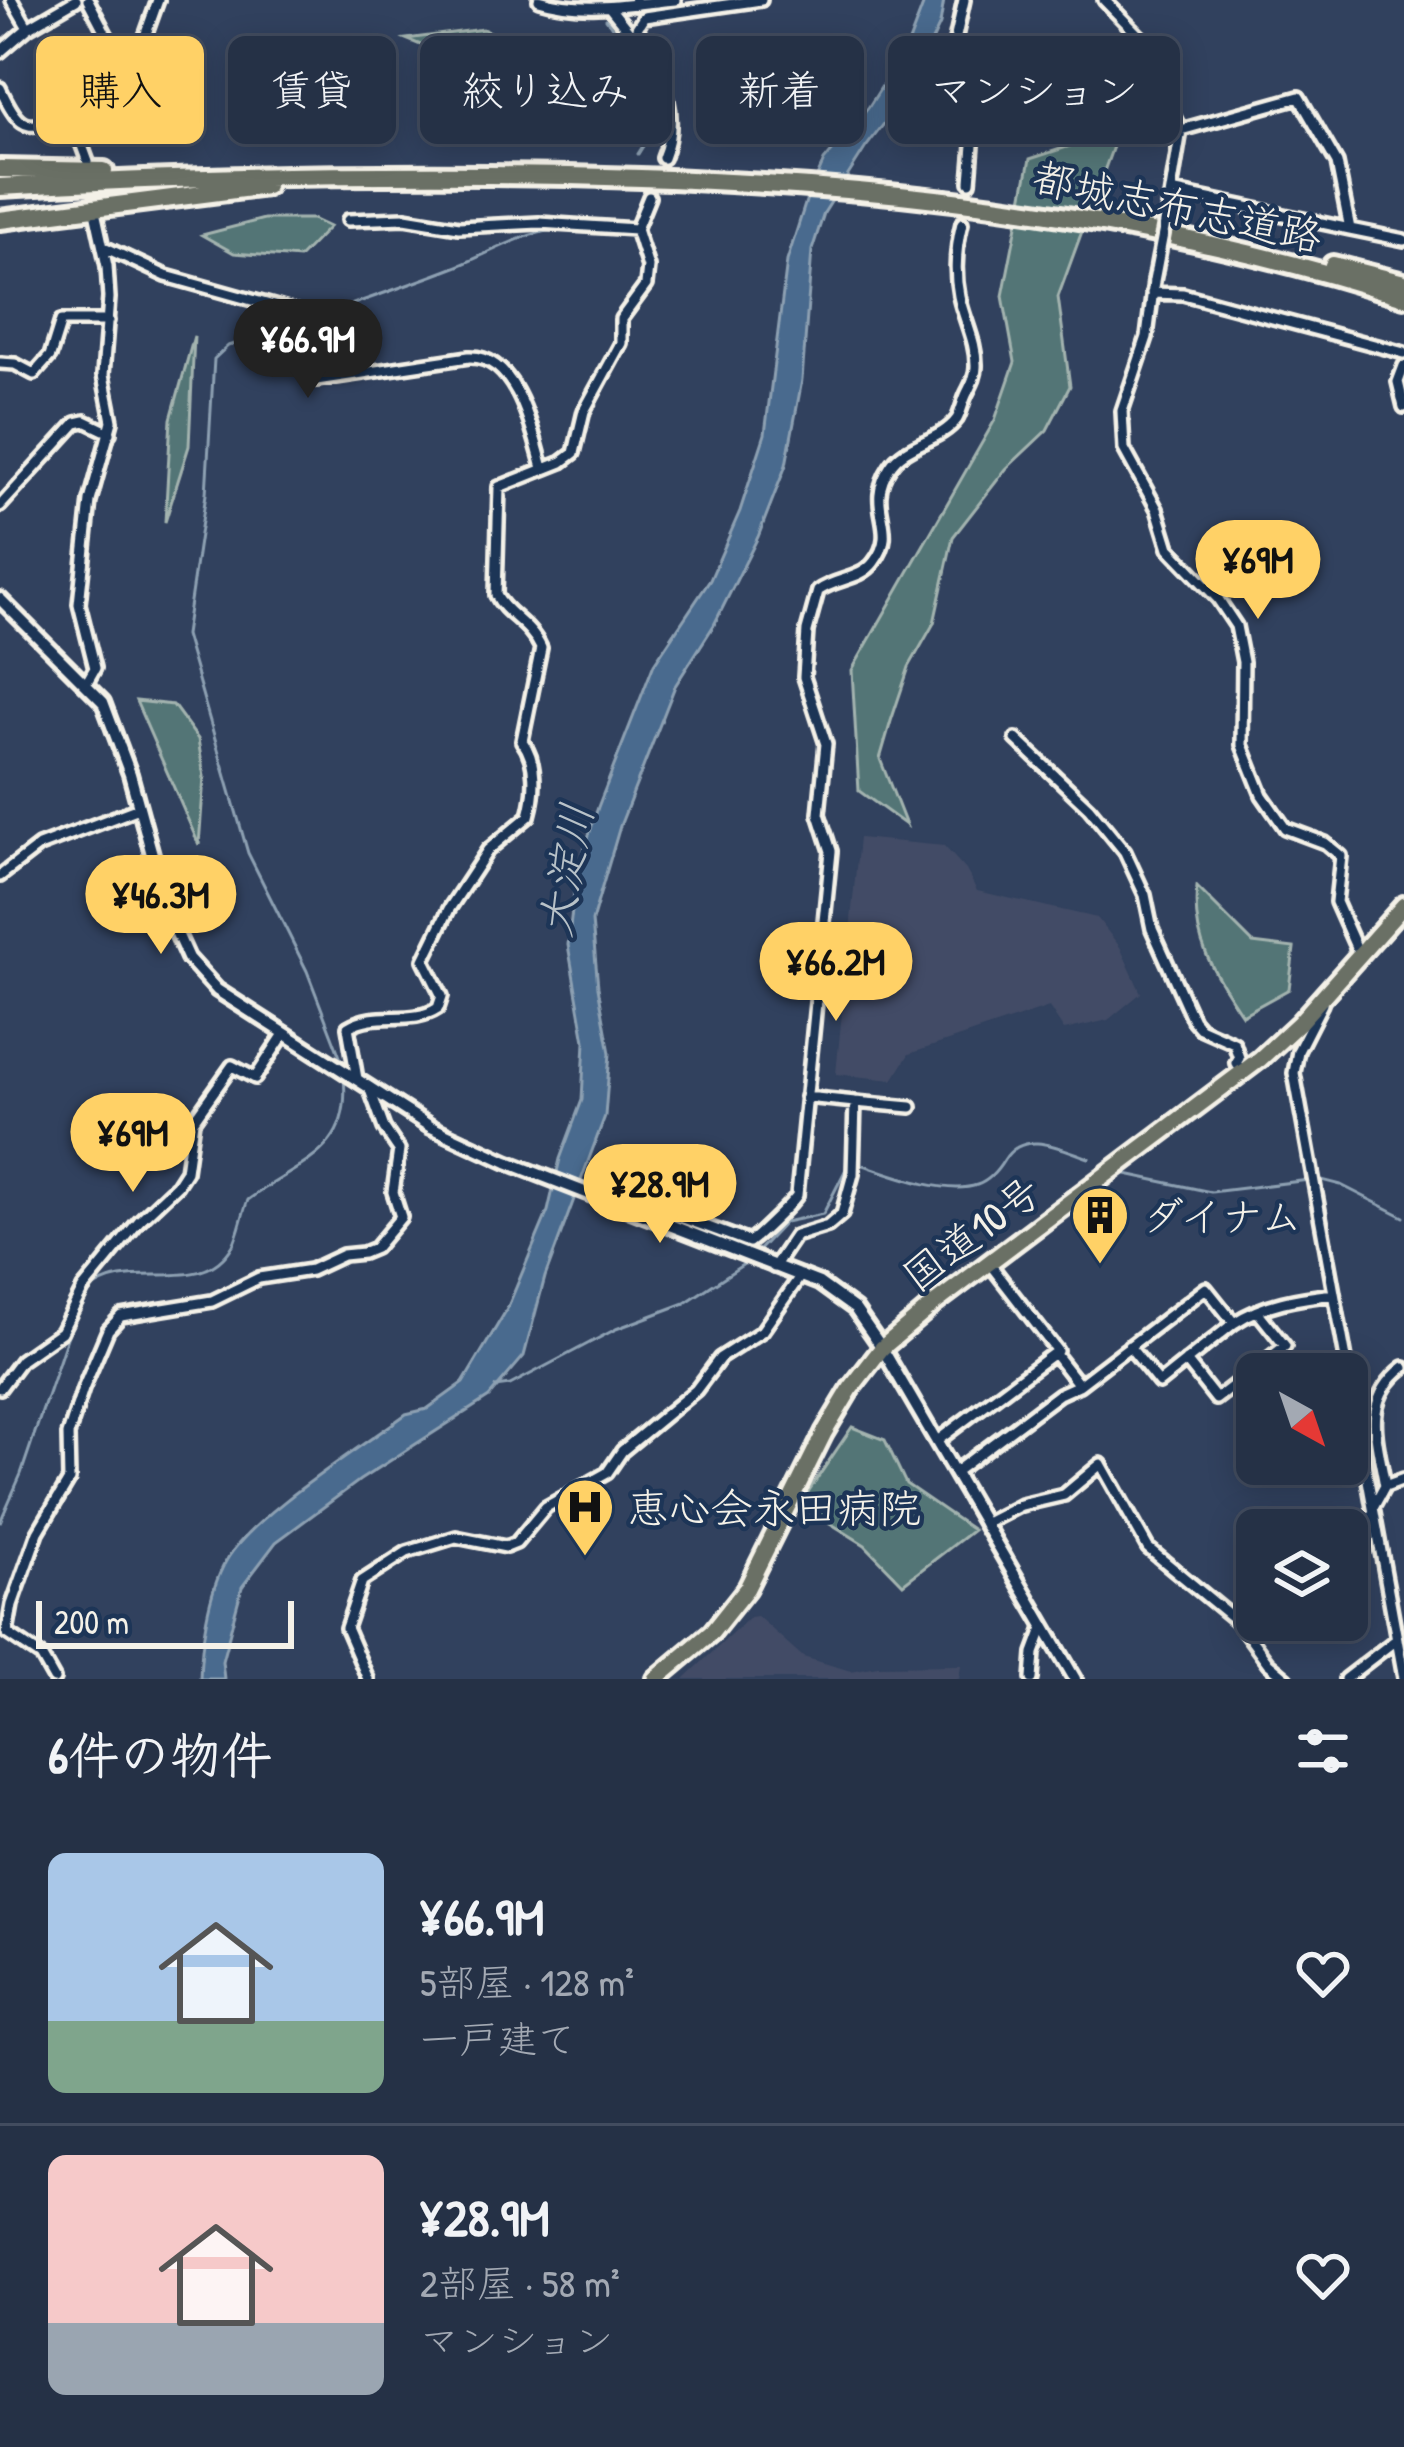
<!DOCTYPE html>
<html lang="ja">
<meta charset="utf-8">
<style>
body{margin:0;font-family:"Patrick Hand","Klee One",sans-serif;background:#313d51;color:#f1f3f6;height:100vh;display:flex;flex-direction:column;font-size:45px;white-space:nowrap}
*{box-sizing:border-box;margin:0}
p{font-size:39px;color:#a3a9b3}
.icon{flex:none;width:66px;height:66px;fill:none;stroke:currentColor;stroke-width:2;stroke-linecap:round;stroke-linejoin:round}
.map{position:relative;height:1679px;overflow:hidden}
.side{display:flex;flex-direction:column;background:#253146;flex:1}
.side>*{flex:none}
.hud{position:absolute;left:36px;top:36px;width:1332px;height:108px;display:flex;gap:24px}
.needle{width:78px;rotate:140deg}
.fabs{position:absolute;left:1236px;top:1353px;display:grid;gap:24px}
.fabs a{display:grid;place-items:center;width:132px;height:132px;border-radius:18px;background:#253146;box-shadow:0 6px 30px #0003,0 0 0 3px #424c5f;font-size:60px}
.scale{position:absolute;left:36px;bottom:30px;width:258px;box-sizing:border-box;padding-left:12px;border:6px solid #f4f1e8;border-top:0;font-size:33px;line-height:42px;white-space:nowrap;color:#f4f1e8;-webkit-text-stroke:9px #1d3557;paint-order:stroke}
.price{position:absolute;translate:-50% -102px;padding:0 27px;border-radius:42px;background:#ffd166;color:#111;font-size:39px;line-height:78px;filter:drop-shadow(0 3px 6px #0008)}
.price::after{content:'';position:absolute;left:50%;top:72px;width:36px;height:27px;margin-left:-18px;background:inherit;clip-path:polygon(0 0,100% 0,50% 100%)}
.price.selected{background:#222;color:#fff}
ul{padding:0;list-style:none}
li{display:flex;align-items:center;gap:36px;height:300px;padding:0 48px}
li+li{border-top:3px solid #424c5f}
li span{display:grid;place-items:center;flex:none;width:336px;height:240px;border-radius:18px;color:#555}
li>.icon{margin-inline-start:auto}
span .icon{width:144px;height:144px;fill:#fffc;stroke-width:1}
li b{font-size:51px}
h2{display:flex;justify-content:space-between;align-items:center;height:144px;padding:0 48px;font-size:51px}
.chip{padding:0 42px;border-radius:18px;background:#253146;box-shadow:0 6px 30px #0003,0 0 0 3px #424c5f;font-size:42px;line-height:108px}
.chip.selected{background:#ffd166;color:#111}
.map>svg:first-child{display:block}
</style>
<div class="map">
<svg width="1404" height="1679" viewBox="0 0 1404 1679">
<rect width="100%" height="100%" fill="#31415e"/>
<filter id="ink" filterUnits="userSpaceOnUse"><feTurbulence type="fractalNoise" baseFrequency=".00833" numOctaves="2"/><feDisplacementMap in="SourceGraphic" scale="24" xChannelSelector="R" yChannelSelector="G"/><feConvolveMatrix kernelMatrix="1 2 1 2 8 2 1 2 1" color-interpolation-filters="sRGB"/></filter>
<g filter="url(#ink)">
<path fill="#434c66" d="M859,838L944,846L966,870L977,891L1097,918L1120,947L1141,993L1108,1020L1064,1030L1049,1007L909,1054L893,1080L836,1074Z
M757,1616L803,1657L851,1671L878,1666L961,1665L959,1679H684L750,1617Z"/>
<path fill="#527576" stroke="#a3b3af" stroke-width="3" d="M483,29L537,54L565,79L583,136L514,69L440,53L406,39Z
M1105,129L1119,130L1058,297L1070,386L1047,430L1006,469L953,537L934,623L909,667L891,721L880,759L906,825L859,791L852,670L995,420L1015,362L1003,296L1030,159L1079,143Z
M264,219H312L329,227L299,258L234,253L202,235Z
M194,336L189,446L165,522L171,419Z
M136,701L173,705L198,739L204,777L199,845Z
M1197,887L1253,943L1294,948L1289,989L1242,1015C1214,974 1191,939 1197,887Z
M852,1427L885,1440L906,1484L973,1530L903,1584L865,1545L809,1510L808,1492Z"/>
<path fill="#486a8e" stroke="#8da0b2" stroke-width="3" d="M925,0H944L940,24L907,94L866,147L824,213L812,250L802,380L786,465L758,537L714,625L675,686L620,826L592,921L598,987L610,1053L605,1116L545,1277L524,1356L489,1397L360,1480L276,1542L242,1587L222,1661L224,1679H200C201,1644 208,1592 226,1561C252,1515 360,1448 406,1414L427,1409L463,1383L507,1309L548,1211L560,1159L582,1100L585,1041L568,945L576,875L598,807L654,664L710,580L740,511L765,434L787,261L806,201L824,161L868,108L908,45Z"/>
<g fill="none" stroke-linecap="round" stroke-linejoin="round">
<path stroke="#8da0b2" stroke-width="3" d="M606,19C634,60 673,106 638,154
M304,321C356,303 407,286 458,266C490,253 520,234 555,230
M296,323L228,346L214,359L206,494L185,635L248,853L307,971L342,1062
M858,1163C888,1173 945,1196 977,1185C989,1181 998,1170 1004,1160C1024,1128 1062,1149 1089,1158
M1126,1174L1211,1192L1309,1180
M1318,1179L1341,1185L1404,1217
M754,1255L785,1222L823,1214L848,1165
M86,1293C131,1253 201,1301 233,1245C240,1231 242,1214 248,1200C298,1162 352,1155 344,1078
M495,1387L510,1385L616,1329L685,1303L747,1262
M0,1522L21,1474L74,1317"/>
<path stroke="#4e5b73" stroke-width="9" stroke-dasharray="9 4.5" stroke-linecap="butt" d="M649,197L663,158
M962,223L970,182"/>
<g stroke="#f4f1e8" stroke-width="18">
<path id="minor" d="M12,0L28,28
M539,0C584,14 630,4 675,0
M964,0L955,41L960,94L973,145L970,182
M1104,0L1151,48L1165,79L1168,106L1181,130L1170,197
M610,8L645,52
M0,52L28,28L76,0
M116,53L128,56L143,42L158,0
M0,88C30,153 32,108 77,132L88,162
M61,126L65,76L78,66L98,67L116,53L88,0
M1181,130L1299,97L1337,163L1350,229L1404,240
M663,158C683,109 658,71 637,28L644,17L761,0
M1171,191L1350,229
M348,220L405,218L459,227L539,223L636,229
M106,248L166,276L295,312L300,317L310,375L316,380L469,357C517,355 533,432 543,468
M1154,281L1147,337L1122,411L1124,449L1157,509L1169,548L1218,599L1236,626L1243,662L1242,745L1262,795L1285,828L1325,843L1341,856L1336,902L1360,956
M1152,293L1183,294L1404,353
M0,363L15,364L34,374L50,356L61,321H108
M1404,366L1398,382L1404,407
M0,506L76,423L85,421L110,433
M87,682L95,668L79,604L90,501L112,421L103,375L109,298L107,266L96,216
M1016,739L1089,808L1125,852L1145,895L1152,929L1193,1020L1200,1028L1234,1043L1239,1058L1236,1063L1244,1073
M0,876L39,846L139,808
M1322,1004L1298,1051L1294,1073L1404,1678
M357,1079L348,1027C377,1009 411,1026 438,1008L442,996L424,960L449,909L488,850L529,816C536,791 537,761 522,741L541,648C530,623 506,615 496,595L499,487L562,462L574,453L584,411L621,343V319L646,285L648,267L636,229L649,197
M855,1102L911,1107
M652,1219L657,1212H667L749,1242C756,1238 794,1201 797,1195L831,851L819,814L826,744L804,677L807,631L818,591C835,578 861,580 874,562C901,527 863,508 890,467C906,442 940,442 957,419C961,412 963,401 967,393C971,385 976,377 976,367C977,343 964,320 959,296C954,271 956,247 962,223
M989,1263L1057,1351L1054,1353
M774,1267L795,1236L828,1226L842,1214L853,1174L855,1102L806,1097
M1129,1346L1159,1383L1234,1323
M1186,1361L1216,1399L1285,1346L1257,1311
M0,1388L21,1360L61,1332L83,1289L139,1221L177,1185L186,1171L193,1121L232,1066L255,1078L284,1034
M937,1441L1054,1353L1079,1385L1206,1288L1234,1323C1264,1303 1299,1298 1334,1294
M955,1472L1059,1394L1079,1385
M1385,1486C1377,1438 1361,1400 1404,1367
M1374,1506L1385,1486L1404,1479
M984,1524L1021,1505L1064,1495L1101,1464L1148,1548L1239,1623L1268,1663L1287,1679
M1347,1533L1373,1514
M1239,1623L1257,1608
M54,1679L41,1656L7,1633L12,1605L38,1532L69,1480L68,1435L83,1389L108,1330L121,1316L212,1301L259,1278L311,1270L343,1255L363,1253L375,1248L401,1217L393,1192L399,1150L384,1128L369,1087
M368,1679L346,1628L362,1581L407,1552L456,1537L506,1547L516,1543L546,1507L607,1473L622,1451L696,1390L720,1358L762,1331L801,1275
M1032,1679L1034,1653L1044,1626
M1345,1679L1397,1639"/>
</g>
<g stroke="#f4f1e8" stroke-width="20">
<path id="tertiary" d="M635,0V4
M0,599L103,702L130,774L169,916L188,958L217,990L431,1127L507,1162L819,1283L855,1309L882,1348L1075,1679"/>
</g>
<g stroke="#f4f1e8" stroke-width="24">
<path id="trunk" d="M656,1679L712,1632L747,1588L824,1433L851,1388L882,1348L934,1304L1260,1059L1299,1023L1404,905"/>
</g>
<g stroke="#f4f1e8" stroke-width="26">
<path id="motorway" d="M0,169L104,171
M0,187C163,177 327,174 490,175C799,177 1108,201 1404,297
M0,220L266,186
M1333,265L1404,283"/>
</g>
<use href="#minor" stroke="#1d3557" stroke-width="9"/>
<use href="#tertiary" stroke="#1d3557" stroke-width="10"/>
<use href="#trunk" stroke="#6b7065" stroke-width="15"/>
<use href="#motorway" stroke="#6b7065" stroke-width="16"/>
<g stroke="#f4f1e8" stroke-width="18" stroke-linecap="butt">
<path id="minor-bridge" d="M1154,281L1170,197"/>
</g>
<use href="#minor-bridge" stroke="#1d3557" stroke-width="9"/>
</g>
</g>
<defs>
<g id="building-pin" transform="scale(3)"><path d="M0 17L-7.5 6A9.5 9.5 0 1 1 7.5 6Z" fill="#ffd166" stroke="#1d3557"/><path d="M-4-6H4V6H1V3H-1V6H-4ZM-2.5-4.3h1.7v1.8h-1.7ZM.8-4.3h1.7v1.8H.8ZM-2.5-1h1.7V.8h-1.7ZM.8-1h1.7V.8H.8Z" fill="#111"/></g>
<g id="hospital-pin" transform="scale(3)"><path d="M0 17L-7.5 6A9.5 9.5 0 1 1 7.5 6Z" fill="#ffd166" stroke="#1d3557"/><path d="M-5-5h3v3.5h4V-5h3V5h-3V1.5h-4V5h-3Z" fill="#111"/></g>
</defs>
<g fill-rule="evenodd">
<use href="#building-pin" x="1100" y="1215"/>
<use href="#hospital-pin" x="585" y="1507"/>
</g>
<g text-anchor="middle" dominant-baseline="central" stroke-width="9" stroke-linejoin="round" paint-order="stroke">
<g font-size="42" fill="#f4f1e8" stroke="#1d3557">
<text transform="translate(1178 206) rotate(12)">都城志布志道路</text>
<text transform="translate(971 1233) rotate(-37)">国道10号</text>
</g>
<g font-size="42" fill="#f4f1e8" stroke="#1d3557" text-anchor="start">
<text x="1142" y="1215">ダイナム</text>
<text x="627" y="1507">恵心会永田病院</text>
</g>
<g font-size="45" font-style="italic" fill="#b8c2c8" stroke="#1d3557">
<text transform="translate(565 870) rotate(-80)">大淀川</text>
</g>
</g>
</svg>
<div class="fabs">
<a><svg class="needle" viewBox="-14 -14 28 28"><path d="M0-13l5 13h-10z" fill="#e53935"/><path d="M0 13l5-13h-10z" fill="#a3a9b3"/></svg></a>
<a><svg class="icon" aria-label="layers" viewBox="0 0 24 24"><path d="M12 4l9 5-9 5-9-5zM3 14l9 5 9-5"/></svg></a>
</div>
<div class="scale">200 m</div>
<b class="price selected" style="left:308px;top:401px">¥66.9M</b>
<b class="price" style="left:1258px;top:622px">¥69M</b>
<b class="price" style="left:161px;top:957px">¥46.3M</b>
<b class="price" style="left:836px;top:1024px">¥66.2M</b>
<b class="price" style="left:133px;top:1195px">¥69M</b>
<b class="price" style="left:660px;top:1246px">¥28.9M</b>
<div class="hud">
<a class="chip selected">購入</a>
<a class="chip">賃貸</a>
<a class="chip">絞り込み</a>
<a class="chip">新着</a>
<a class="chip">マンション</a>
</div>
</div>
<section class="side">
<h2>6件の物件<svg class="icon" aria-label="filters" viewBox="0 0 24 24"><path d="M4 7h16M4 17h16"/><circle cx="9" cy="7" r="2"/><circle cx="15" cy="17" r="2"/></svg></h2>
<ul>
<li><span style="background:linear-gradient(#a9c7e8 70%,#7fa58c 0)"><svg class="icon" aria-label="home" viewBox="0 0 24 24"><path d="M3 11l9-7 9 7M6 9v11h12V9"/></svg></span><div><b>¥66.9M</b><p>5部屋 · 128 m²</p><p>一戸建て</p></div><svg class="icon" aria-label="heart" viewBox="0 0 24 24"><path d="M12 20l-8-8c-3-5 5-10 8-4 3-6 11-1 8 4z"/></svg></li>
<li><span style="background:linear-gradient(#f6c9c9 70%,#9aa5b1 0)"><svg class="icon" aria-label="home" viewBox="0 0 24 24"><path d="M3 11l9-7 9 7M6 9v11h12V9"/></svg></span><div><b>¥28.9M</b><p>2部屋 · 58 m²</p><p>マンション</p></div><svg class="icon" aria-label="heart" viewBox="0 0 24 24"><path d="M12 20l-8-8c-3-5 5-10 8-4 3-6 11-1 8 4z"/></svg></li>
</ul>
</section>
